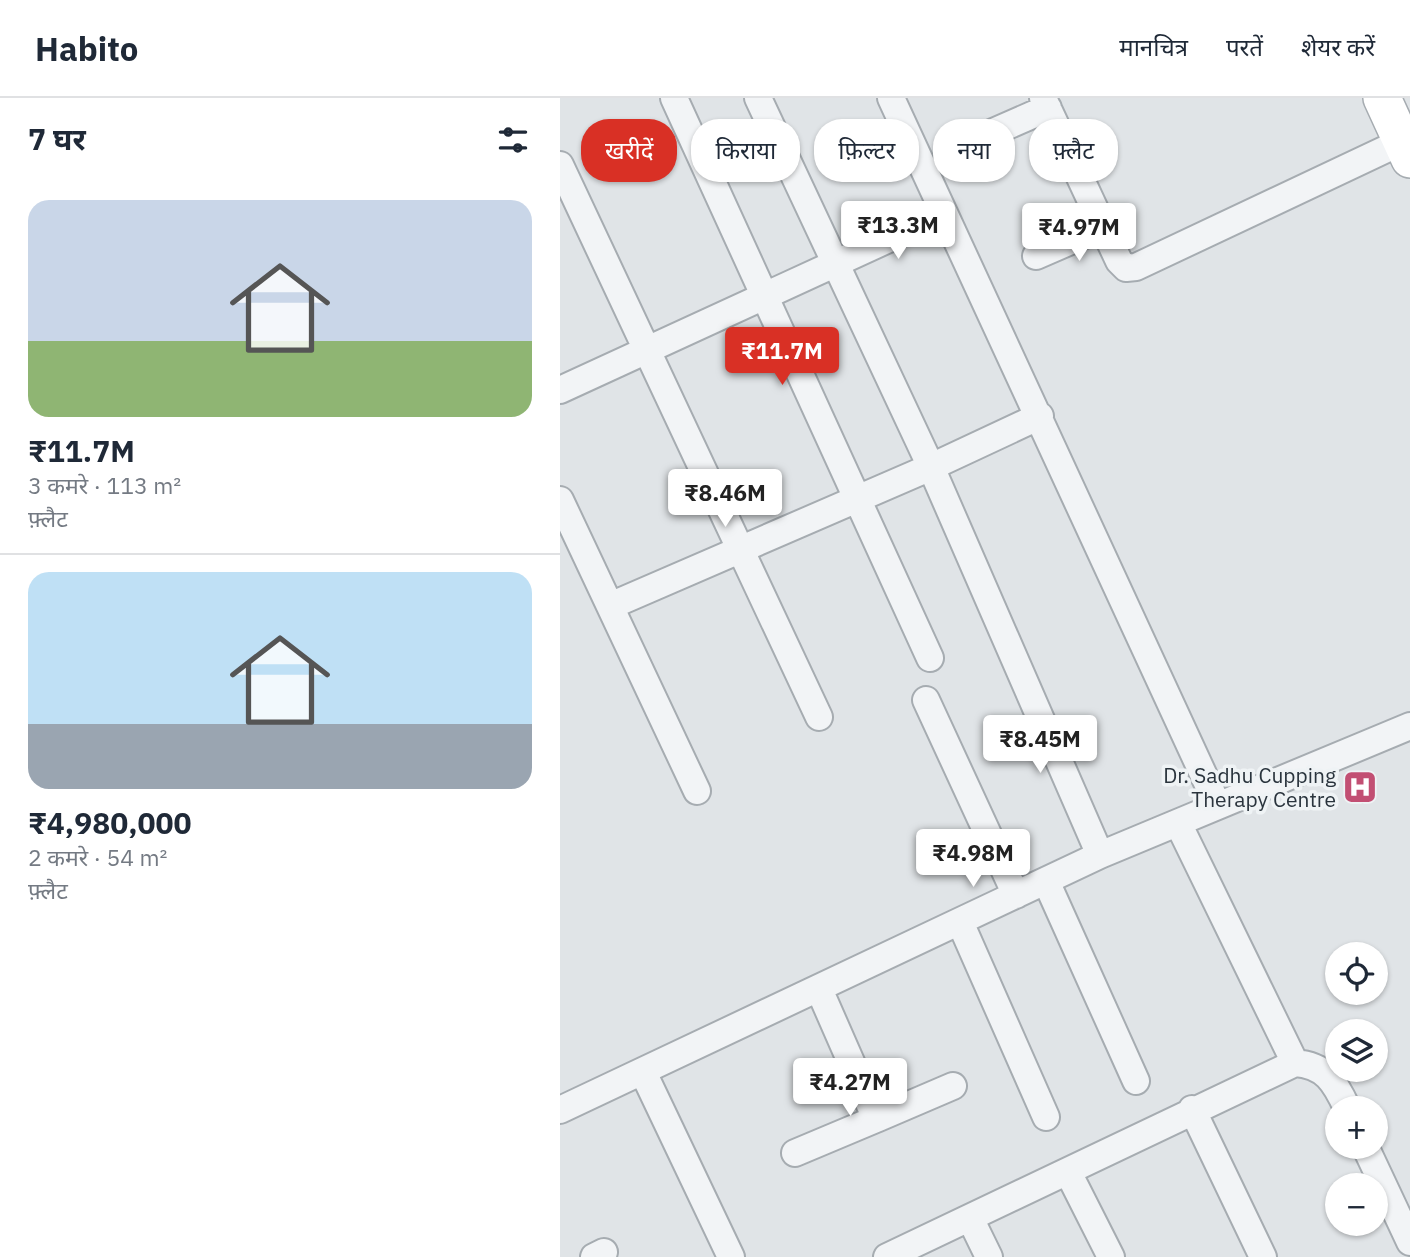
<!DOCTYPE html>
<html lang="hi">
<meta charset="utf-8">
<style>
body{margin:0;font-family:"IBM Plex Sans","Noto Sans Devanagari",sans-serif;background:#f6f6f7;color:#1f2937;height:100vh;display:flex;flex-direction:column;font-size:26px;white-space:nowrap}
*{box-sizing:border-box;margin:0}
p{font-size:23px;color:#747a83}
.icon{flex:none;width:38px;height:38px;fill:none;stroke:currentColor;stroke-width:2;stroke-linecap:round;stroke-linejoin:round}
.map{position:relative;flex:1;overflow:hidden}
.details{display:flex;flex-direction:column;background:#fff;width:560px}
.details>*{flex:none}
.top-card{position:absolute;left:21px;top:21px;width:665px;height:63px;display:flex;gap:14px}
.controls{position:absolute;left:765px;top:844px;display:grid;gap:14px}
.controls a{display:grid;place-items:center;width:63px;height:63px;border-radius:50%;background:#fff;box-shadow:0 2px 5px #0004;font-size:35px}
.price{position:absolute;translate:-50% -60px;padding:0 16px;border-radius:7px;background:#fff;color:#222;font-size:23px;line-height:46px;filter:drop-shadow(0 2px 4px #0008)}
.price::after{content:'';position:absolute;left:50%;top:42px;width:21px;height:16px;margin-left:-10px;background:inherit;clip-path:polygon(0 0,100% 0,50% 100%)}
.price.selected{background:#d93025;color:#fff}
ul{padding:0;list-style:none}
li{display:grid;align-content:center;gap:14px;height:371px;padding:0 28px}
li+li{border-top:2px solid #e0e1e3}
li span{display:grid;place-items:center;height:217px;border-radius:21px;color:#555}
li>.icon{margin-inline-start:auto}
span .icon{width:126px;height:126px;fill:#fffc;stroke-width:1}
li b{font-size:30px}
h2{display:flex;justify-content:space-between;align-items:center;height:84px;padding:0 28px;font-size:30px}
.tag{padding:0 24px;border-radius:28px;background:#fff;box-shadow:0 2px 5px #0004;font-size:24px;line-height:63px}
.tag.selected{background:#d93025;color:#fff}
header{display:flex;align-items:center;gap:42px;box-sizing:border-box;height:98px;padding:0 35px;background:#fff;border-bottom:2px solid #e0e1e3}
header strong{font-size:33px}
nav{display:flex;gap:38px;margin-inline-start:auto;font-size:24px}
main{display:flex;flex:1;min-height:0}
.map>svg:first-child{display:block}
</style>
<header>
<strong>Habito</strong>
<nav><a>मानचित्र</a><a>परतें</a><a>शेयर करें</a></nav>
</header>
<main>
<section class="details">
<h2>7 घर<svg class="icon" aria-label="filters" viewBox="0 0 24 24"><path d="M4 7h16M4 17h16"/><circle cx="9" cy="7" r="2"/><circle cx="15" cy="17" r="2"/></svg></h2>
<ul>
<li><span style="background:linear-gradient(#c9d6e8 65%,#8fb573 0)"><svg class="icon" aria-label="home" viewBox="0 0 24 24"><path d="M3 11l9-7 9 7M6 9v11h12V9"/></svg></span><div><b>₹11.7M</b><p>3 कमरे · 113 m²</p><p>फ़्लैट</p></div></li>
<li><span style="background:linear-gradient(#bfe0f5 70%,#9aa5b1 0)"><svg class="icon" aria-label="home" viewBox="0 0 24 24"><path d="M3 11l9-7 9 7M6 9v11h12V9"/></svg></span><div><b>₹4,980,000</b><p>2 कमरे · 54 m²</p><p>फ़्लैट</p></div></li>
</ul>
</section>
<div class="map">
<svg width="850" height="1159" viewBox="0 0 850 1159">
<rect width="100%" height="100%" fill="#e0e4e7"/>
<path fill="#b7bec4" d="M801,678L813,701L802,706L791,683Z"/>
<g fill="none" stroke-linecap="round" stroke-linejoin="round">
<g stroke="#a6acb1" stroke-width="30">
<path id="street" d="M114,0L370,560
M198,0L371,369L540,757
M331,0L657,706
M483,0L559,163L566,170L576,169L841,44
M422,39L488,10
M0,67L259,619
M476,158L543,129
M0,292L383,116
M0,402L137,693
M50,508L371,369L480,318
M366,602L456,797
M486,783L576,983
M400,824L486,1019
M259,891L316,1021L393,988
M735,965C765,967 775,984 787,1010
M83,974L171,1159
M632,1011L703,1159
M0,1012L540,757L850,628
M805,1048L850,1144
M235,1055L316,1021
M508,1074L551,1159
M410,1120L429,1159
M34,1159L44,1154
M327,1159L735,965L618,725"/>
</g>
<g stroke="#a6acb1" stroke-width="40">
<path id="secondary" d="M822,0L850,61"/>
</g>
<use href="#street" stroke="#f2f4f6" stroke-width="26"/>
<use href="#secondary" stroke="#fff" stroke-width="37"/>
</g>
<defs>
<g id="hospital-square" transform="scale(1.75)"><rect x="-9" y="-9" width="18" height="18" rx="4" fill="#c24f73" stroke="#eff3f5"/><path d="M-5-5h3v3.5h4V-5h3V5h-3V1.5h-4V5h-3Z" fill="#fff"/></g>
</defs>
<g fill-rule="evenodd">
<use href="#hospital-square" x="800" y="689"/>
</g>
<g text-anchor="middle" dominant-baseline="central" stroke-width="7" stroke-linejoin="round" paint-order="stroke">
<g font-size="21" fill="#2a343d" stroke="#eff3f5" text-anchor="end">
<text x="776" y="677">Dr. Sadhu Cupping<tspan x="776" dy="24">Therapy Centre</tspan></text>
</g>
</g>
</svg>
<div class="controls">
<a><svg class="icon" aria-label="locate" viewBox="0 0 24 24"><circle cx="12" cy="12" r="6"/><path d="M12 2v4M12 18v4M2 12h4M18 12h4"/></svg></a>
<a><svg class="icon" aria-label="layers" viewBox="0 0 24 24"><path d="M12 4l9 5-9 5-9-5zM3 14l9 5 9-5"/></svg></a>
<a>+</a>
<a>−</a>
</div>
<b class="price" style="left:338px;top:163px">₹13.3M</b>
<b class="price" style="left:519px;top:165px">₹4.97M</b>
<b class="price selected" style="left:222px;top:289px">₹11.7M</b>
<b class="price" style="left:165px;top:431px">₹8.46M</b>
<b class="price" style="left:480px;top:677px">₹8.45M</b>
<b class="price" style="left:413px;top:791px">₹4.98M</b>
<b class="price" style="left:290px;top:1020px">₹4.27M</b>
<div class="top-card">
<a class="tag selected">खरीदें</a>
<a class="tag">किराया</a>
<a class="tag">फ़िल्टर</a>
<a class="tag">नया</a>
<a class="tag">फ़्लैट</a>
</div>
</div>
</main>
